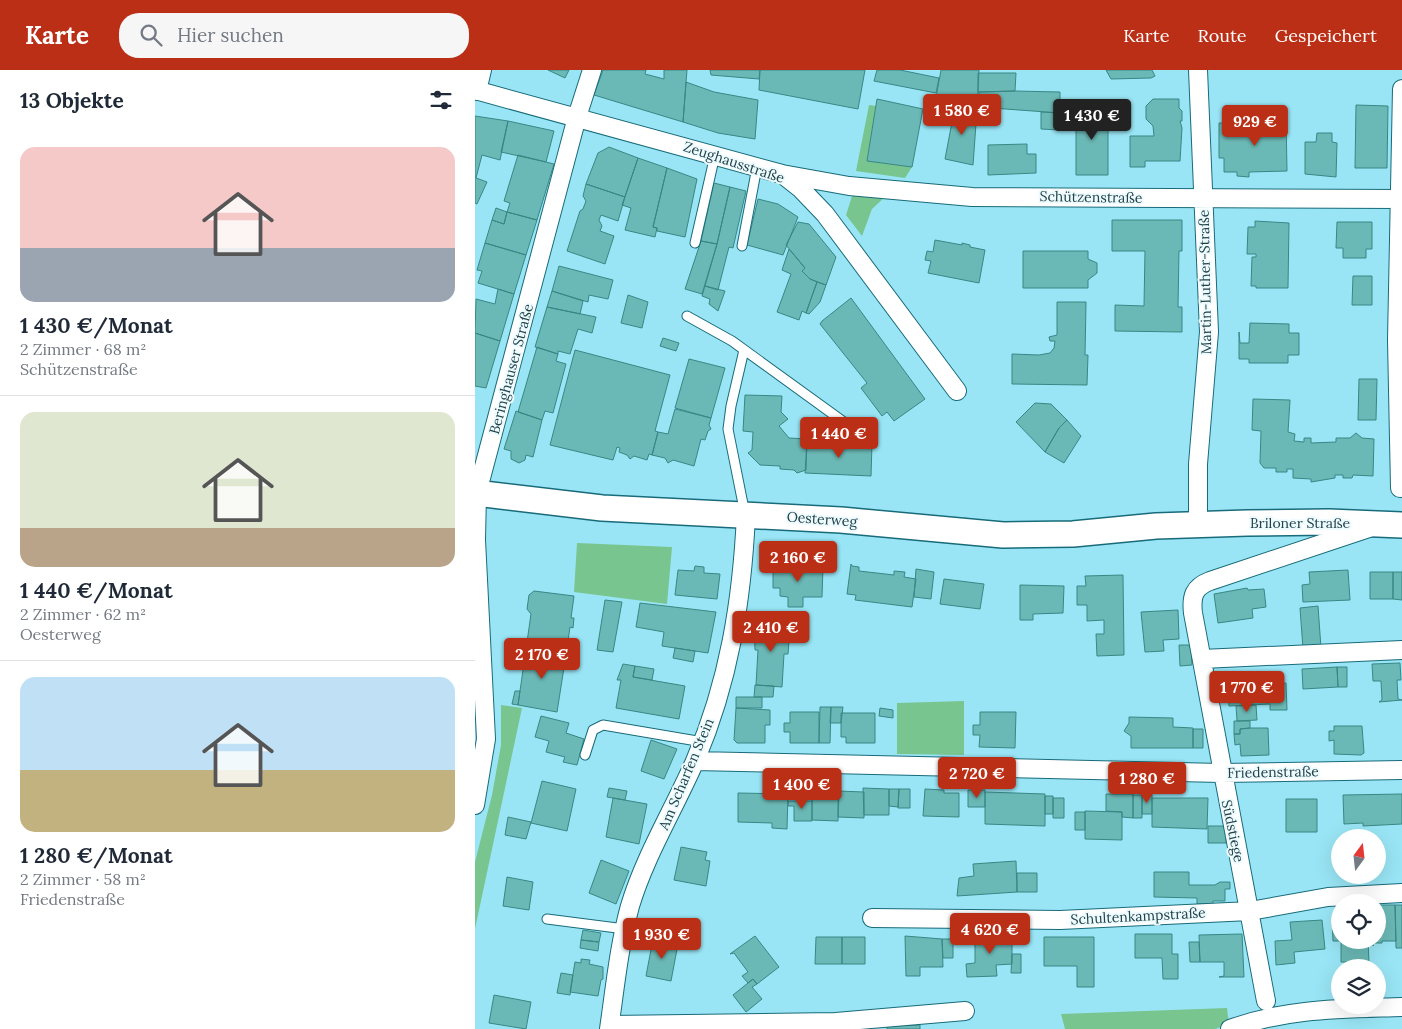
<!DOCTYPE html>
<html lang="de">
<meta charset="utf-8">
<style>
body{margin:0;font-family:Lora,serif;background:#f6f6f7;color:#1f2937;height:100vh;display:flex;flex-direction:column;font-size:19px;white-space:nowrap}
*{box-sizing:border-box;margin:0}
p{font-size:16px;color:#747a83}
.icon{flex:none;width:28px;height:28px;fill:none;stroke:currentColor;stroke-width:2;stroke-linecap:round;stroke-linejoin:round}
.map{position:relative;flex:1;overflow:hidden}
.sheet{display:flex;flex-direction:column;background:#fff;width:475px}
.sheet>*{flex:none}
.needle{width:32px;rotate:15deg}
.fabs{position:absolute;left:856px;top:759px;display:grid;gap:10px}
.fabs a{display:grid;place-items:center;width:55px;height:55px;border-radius:50%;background:#fff;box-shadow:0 5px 20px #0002;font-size:25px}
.price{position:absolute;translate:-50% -42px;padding:0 11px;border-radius:5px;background:#bb2f16;color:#fff;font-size:16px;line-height:32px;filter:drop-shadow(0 1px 2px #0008)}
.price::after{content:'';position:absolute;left:50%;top:30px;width:15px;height:11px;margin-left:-8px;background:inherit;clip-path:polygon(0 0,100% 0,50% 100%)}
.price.current{background:#222;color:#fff}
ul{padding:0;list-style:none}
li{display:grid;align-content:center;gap:10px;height:265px;padding:0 20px}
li+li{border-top:1px solid #e0e1e3}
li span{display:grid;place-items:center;height:155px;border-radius:15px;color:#555}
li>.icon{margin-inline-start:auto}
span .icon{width:90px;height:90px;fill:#fffc;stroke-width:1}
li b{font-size:21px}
h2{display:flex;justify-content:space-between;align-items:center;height:60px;padding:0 20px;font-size:21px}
header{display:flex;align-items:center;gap:30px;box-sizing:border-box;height:70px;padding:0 25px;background:#bb2f16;color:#fff}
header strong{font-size:24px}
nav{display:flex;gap:28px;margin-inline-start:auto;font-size:18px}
.search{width:350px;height:45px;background:#f6f6f7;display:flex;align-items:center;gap:12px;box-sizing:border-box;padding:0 18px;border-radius:20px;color:#747a83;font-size:19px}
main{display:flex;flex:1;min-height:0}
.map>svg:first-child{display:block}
</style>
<header>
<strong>Karte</strong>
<div class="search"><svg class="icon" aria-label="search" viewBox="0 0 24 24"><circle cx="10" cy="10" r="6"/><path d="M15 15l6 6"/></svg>Hier suchen</div>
<nav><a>Karte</a><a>Route</a><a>Gespeichert</a></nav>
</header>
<main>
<section class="sheet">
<h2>13 Objekte<svg class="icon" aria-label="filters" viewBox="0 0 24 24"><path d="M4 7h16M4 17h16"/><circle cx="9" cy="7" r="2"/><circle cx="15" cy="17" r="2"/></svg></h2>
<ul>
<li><span style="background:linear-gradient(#f6c9c9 65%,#9aa5b1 0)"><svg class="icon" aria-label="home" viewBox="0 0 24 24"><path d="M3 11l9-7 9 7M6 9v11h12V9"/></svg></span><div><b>1 430 €/Monat</b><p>2 Zimmer · 68 m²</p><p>Schützenstraße</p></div></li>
<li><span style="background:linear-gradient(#dfe7d0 75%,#b9a48a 0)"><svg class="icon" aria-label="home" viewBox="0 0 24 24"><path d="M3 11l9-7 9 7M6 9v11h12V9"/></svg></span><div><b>1 440 €/Monat</b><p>2 Zimmer · 62 m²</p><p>Oesterweg</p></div></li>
<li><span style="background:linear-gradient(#bfe0f5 60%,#c2b280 0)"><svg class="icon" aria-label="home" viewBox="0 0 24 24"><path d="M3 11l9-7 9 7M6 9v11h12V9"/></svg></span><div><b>1 280 €/Monat</b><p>2 Zimmer · 58 m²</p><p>Friedenstraße</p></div></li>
</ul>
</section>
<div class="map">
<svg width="927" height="959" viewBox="0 0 927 959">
<rect width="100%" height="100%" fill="#99e5f5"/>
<path fill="#79c58f" d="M394,35L401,36L392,91L437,97L430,108L381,101Z
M378,123L410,127L397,139L387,166L371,145Z
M102,473L197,477L192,534L99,522Z
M489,631V685L422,684V633Z
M26,635L47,638L0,859V792L17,725L26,675Z
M752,938L754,954L740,959H590L586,944Z"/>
<path fill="#6bb9b6" stroke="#378885" d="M73,0H94L90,8Z
M128,0H171L170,4L189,9V0H212L208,52L119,25Z
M235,0H285L284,9L236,5Z
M285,0H390L383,39L284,20Z
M402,0H425L464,8L461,23L399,11Z
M466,0H504L502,40L460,33Z
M677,0L680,6L676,8L636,9L631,0Z
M503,3H541L540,21L503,22Z
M211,12L239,22L283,30L280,69L243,63L208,52Z
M540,21L585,22V43L503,37L504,22Z
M402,29L448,39L437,97L392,91Z
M678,29H704V38L707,41V51H705L707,58L705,91H670V97H655V66H679L678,56L671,49V36Z
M881,35L913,36L912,98H880Z
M480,36L502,40L498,95L470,89Z
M601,37H633V105H601Z
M566,42L585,43V60L566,59Z
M0,46L33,51L25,90L7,85L1,108L12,112L2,134L0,133Z
M811,46L812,101L774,102V107L762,106V102H749V88H744V53H761V61H784V47Z
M33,51L79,61L71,92L26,82Z
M842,63H857V72L862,73L861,107L830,104V72H841Z
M552,74V84H561V103L513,105V75Z
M134,77L163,88L150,127L111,114L123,83Z
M43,85L79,94L62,150L32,142L35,133L29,131Z
M163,88L192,98L178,157L182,158L180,167L150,160L156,138L147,135Z
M192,98L222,109L210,167L182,161V158L178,157Z
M239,113L255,117L242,174L226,171Z
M111,114L150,127L143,151L126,145L124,150L127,156L125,161L139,166L130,194L92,181L105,141L108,139L111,131L108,126Z
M255,117L271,121L258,178L254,177L243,220L230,216L242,174Z
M283,129L303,134L323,147L308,185L272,175Z
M21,138L32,142L29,154L17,150Z
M32,142L62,150L51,185L10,173L17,150L29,154Z
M637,150H707V181H704L703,237H707V262L640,261V235L669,236L670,181H637Z
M780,151L814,153L813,218H781V216H776L777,187H781V184H772L773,157H780Z
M323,152L334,154L361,187L351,215L335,209L327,201L330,198L311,175Z
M862,152H897V179H891V188H868V178H861Z
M460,170L487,175V173L495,175V177L510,180L504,213L453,203L456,191L450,190L452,181L458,182Z
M226,171L242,174L227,224L210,219Z
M10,173L51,185L39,224L3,213L7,201L2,200Z
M314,179L330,198L327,201L335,209L342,212L331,243L327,241L324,250L302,242L316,204L307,200Z
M548,181H613V189L622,193V203L613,210V218H548Z
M84,196L138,210L133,229L114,225L113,232L77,221Z
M878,206H897V235H877Z
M342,212L351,215L345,232L334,244L331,243Z
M230,216L250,221L243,241L234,234L235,229L227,226Z
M23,219L39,224L25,271L0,263L1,229L20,234Z
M77,221L108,231L105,244L72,237Z
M153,225L173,232L167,258L146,253Z
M376,228L450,329L419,351L412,342L407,346L386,318L392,313L345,254L347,251Z
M582,232H611L610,285H613L612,315L537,314V284L564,285L575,283L579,278L580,271H575L574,267L582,265Z
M72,237L121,247L117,263L103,259L95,284L83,281V284L60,277Z
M775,253L814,254V263H824V285H813V293H774V289H764V262L765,273H774Z
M0,263L25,271L11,318L0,316Z
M188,268L204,273L201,281L185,276Z
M62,277L83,284L81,291L91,294L78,343L70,341L67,350L43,342Z
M100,280L195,305L180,361L183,362L177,385L174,384L172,390L159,386L155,389L152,385L144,382L145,378L142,377L138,390L75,375Z
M214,289L250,298L236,348L200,338Z
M884,309H902L901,350H883Z
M270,325L307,326L306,342L313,349L304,356L314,368L332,369L331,400L322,403L319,400L305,399V396L285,395L273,383L277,380L278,362L268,361Z
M778,329L815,330L813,362L820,364L819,371L829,372V368H836V373L861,372V368H875L881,363L887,368L899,369L898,406L878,405L877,408H868V405H860V408L836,412V409L818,408V399H812V402H801V398H789L785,393L786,361L777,360Z
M560,333L576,334L592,350L584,358L570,382L541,352Z
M200,339L236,348L234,355L236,359L233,361L230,370L226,369L219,396L198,390L193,393L190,388L177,385L183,362L193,364Z
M41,341L67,350L58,387L51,385L50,390L44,393L36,389V381L29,379Z
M592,350L606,366L589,393L570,382L584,358Z
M332,371L397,374L396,406L330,403Z
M376,494L377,496L384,497V501L419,505V501L430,502L429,507L441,509L437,537L380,530L381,525L372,524Z
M220,496L229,497V503L245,504L242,529L200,525L203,500L219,501Z
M305,496L348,497L347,527H328V537H313V527L305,526V518H298V498Z
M441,499L459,502L456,529L439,527Z
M873,500L875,530L828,532L827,515L835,514L834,502Z
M895,502H918V529H895Z
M918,502H927V530L918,529Z
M648,505L649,585L622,586L621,564H629V550L612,551V535H602V516H611L610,506Z
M469,509L509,514L505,539L465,534Z
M545,515L589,516L588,543L558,544V550H545Z
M772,518L773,520L789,519L791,537L777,539L778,548L743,553L739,524Z
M59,521L99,526L96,548H99L98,558L95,557L91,585L51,579L56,544L52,539L54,525Z
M130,530L147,532L138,582L122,580Z
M165,533L241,542L233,583L187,576L189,562L161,557Z
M843,536L846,578L828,579L825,538Z
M703,540L704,569L688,570L689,581L670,582L666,542Z
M279,554H311L310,569L314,570L313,584H309L307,617L281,615L283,580H280Z
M704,575H716L717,595L705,596Z
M200,578L220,581L218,592L198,588Z
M51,579L91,585L82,642L43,635Z
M925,593L926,610H922L923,629L927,630L904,632L907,630L906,611H898L897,594Z
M148,594L160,596L158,607L210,616L204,649L141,638L146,610H142Z
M160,596L179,599L177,610L158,607Z
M862,597L863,617L828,619L827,599Z
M862,597H872V617H863Z
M792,604V611L796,610V613H811L812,640H795V634L754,636L753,619H761L760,605Z
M280,615L299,616L298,627H279Z
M40,621H45L43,635L37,634Z
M261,627H287V638H261Z
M781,635L782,650L762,651L761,636Z
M345,637H356L355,673H344Z
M356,637H368L366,653H355Z
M261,638L295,640V655H290V673H262L259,670Z
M405,638L418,640V648L404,646Z
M315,642H344V673H315V662H309V653H315Z
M505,642H541L540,678L504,677L505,665H498V655H505Z
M366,643H400V673H371V667H366Z
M66,646L94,653L91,663L109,669L102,695L88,692L90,687L71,682L74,671L60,667Z
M654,647L698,648V657L718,658V678H656V666L649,661L654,653Z
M759,651H775V658L765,659V664H759Z
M859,656H887L889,683L886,685L859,684V670L854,671V661H859Z
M775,658H793L794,685L766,686L765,674L760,675L759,664H765V659Z
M718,659H728V678H718Z
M176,670L202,679L189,709L166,701Z
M67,711L101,719L92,761L56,753Z
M134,718L152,721L150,730L132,727Z
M388,718L414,719V745H389Z
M414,719H424L423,737L414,736Z
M424,719H435V738H423Z
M450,719L469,720V723H484V747L448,746Z
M493,720H510V737H493Z
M363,721L389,722V748L363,747Z
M510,722L570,724V756L510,754Z
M263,723L313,724L312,759L297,758V753L263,752Z
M337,723L364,724L363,751L337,750Z
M631,724H658V748L647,747V742L631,741Z
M927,724V754L888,756V753L869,754L868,725Z
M658,725H667V748H658Z
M667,725H677V744H667Z
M570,726H578V744H570Z
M138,728L172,734L164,774L131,767Z
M578,728H589V748H578Z
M677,728H733L732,759L677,757Z
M811,729H842V762H811Z
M313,731H337V751H319V736H313Z
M610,741L647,742V770L610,769Z
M600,742H610V760H600Z
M33,747L56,752L51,769L30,765Z
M733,756H751V773H733Z
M206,777L232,782L230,790L235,791L231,816L199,810Z
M126,790L154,801L141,834L114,823Z
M541,791L542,822L482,826L484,808L499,806L498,794Z
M679,802H714V815H740L745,812H755V819H750V831H738V834H722V828L679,827Z
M542,803H562V822H542Z
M32,807L58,812L54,840L28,836Z
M902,835H920L921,871H907V873H899L898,876V870H902Z
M920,835H927V878H921Z
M847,850L850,879L819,882L820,893L801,895L800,871L817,870L815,852Z
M857,850H865L866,871H858Z
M108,860L126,863L124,872L106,870Z
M660,864H697V884H703V909H688L687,888H660Z
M767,864L769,907H744L749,906V892H725L724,865Z
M500,865H537V894L521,895L522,906L492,907L491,894L500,893Z
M280,866L304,897L282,914L278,909L273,913L267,906L273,902L259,883L255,884Z
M430,866L467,869L468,897H445V906H431Z
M341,867H367V894H340Z
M367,867H390V894H367Z
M569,867H619V917H602V896H569Z
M178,869L203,874L196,911L171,906Z
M467,869H478V888H468Z
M106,870L124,872L123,881L105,878Z
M893,870L894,892H866V870Z
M714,872H724L725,892H715Z
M537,884H546V903H536Z
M106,889L115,890L114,894L128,897V909L126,910L123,926L95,922L100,892L106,893Z
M86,903L98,905L95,925L82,923Z
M278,909L282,914L277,917L287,929L271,942L258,925Z
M19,925L56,932L51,959L14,953Z
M445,955V959H412V956Z"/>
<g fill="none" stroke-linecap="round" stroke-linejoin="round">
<g stroke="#186b7a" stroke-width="11">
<path id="lane" d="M220,173L240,85
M267,176L282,97
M212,246L257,271L384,363
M269,280L256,336L253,359L270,444
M110,685L118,660L128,655L228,672
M72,849L150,859"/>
</g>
<g stroke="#186b7a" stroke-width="20">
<path id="street" d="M0,20L307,104L326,119L350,144L482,321
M2,21L7,0
M307,104L374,116L497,127L927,129
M925,418L922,270L927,19
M723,455V394L734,262L723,0
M727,589L927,580
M220,691L746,703L927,700
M0,735L11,669L1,470L2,423L102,47L117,0
M397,848L585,850L775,841L853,827L927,823
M791,931L718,543C716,526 719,517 735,511L894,458
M361,952L490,941
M135,955L361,952L368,959
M134,959C140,918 144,876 155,836C170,786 199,739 220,691C254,612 267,531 271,445
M755,959C812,938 867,939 927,937"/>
</g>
<g stroke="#186b7a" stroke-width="28">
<path id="secondary" d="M0,423L127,438L366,450L528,465L598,464L681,456L772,453L854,452L927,455"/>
</g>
<use href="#lane" stroke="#fff" stroke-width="9"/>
<use href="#street" stroke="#fff" stroke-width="18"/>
<use href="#secondary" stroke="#fff" stroke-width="25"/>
</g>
<g text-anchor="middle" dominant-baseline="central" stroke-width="4" stroke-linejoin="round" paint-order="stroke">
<g font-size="14" fill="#224249" stroke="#edfbfe">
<text transform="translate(259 92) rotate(18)">Zeughausstraße</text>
<text transform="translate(616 127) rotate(1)">Schützenstraße</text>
<text transform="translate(730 212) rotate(-91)">Martin-Luther-Straße</text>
<text transform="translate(36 299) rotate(-75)">Beringhauser Straße</text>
<text transform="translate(347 449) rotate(4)">Oesterweg</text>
<text x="825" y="453">Briloner Straße</text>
<text transform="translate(798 702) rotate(-1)">Friedenstraße</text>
<text transform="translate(211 704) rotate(-67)">Am Scharfen Stein</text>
<text transform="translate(758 761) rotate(78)">Südstiege</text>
<text transform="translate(663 846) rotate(-3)">Schultenkampstraße</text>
</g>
</g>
</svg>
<div class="fabs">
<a><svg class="needle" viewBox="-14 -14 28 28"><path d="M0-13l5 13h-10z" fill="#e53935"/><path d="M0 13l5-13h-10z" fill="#747a83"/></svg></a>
<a><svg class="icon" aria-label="locate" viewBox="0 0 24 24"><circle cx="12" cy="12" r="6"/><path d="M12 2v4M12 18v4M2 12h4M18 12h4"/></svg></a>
<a><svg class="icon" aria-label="layers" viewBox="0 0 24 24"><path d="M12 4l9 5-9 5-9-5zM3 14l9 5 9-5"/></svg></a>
</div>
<b class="price" style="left:487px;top:66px">1 580 €</b>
<b class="price current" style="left:617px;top:71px">1 430 €</b>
<b class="price" style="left:780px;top:77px">929 €</b>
<b class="price" style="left:364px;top:389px">1 440 €</b>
<b class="price" style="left:323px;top:513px">2 160 €</b>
<b class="price" style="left:296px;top:583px">2 410 €</b>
<b class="price" style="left:67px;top:610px">2 170 €</b>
<b class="price" style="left:772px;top:643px">1 770 €</b>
<b class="price" style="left:502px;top:729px">2 720 €</b>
<b class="price" style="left:672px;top:734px">1 280 €</b>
<b class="price" style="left:327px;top:740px">1 400 €</b>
<b class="price" style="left:515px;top:885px">4 620 €</b>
<b class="price" style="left:187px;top:890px">1 930 €</b>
</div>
</main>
